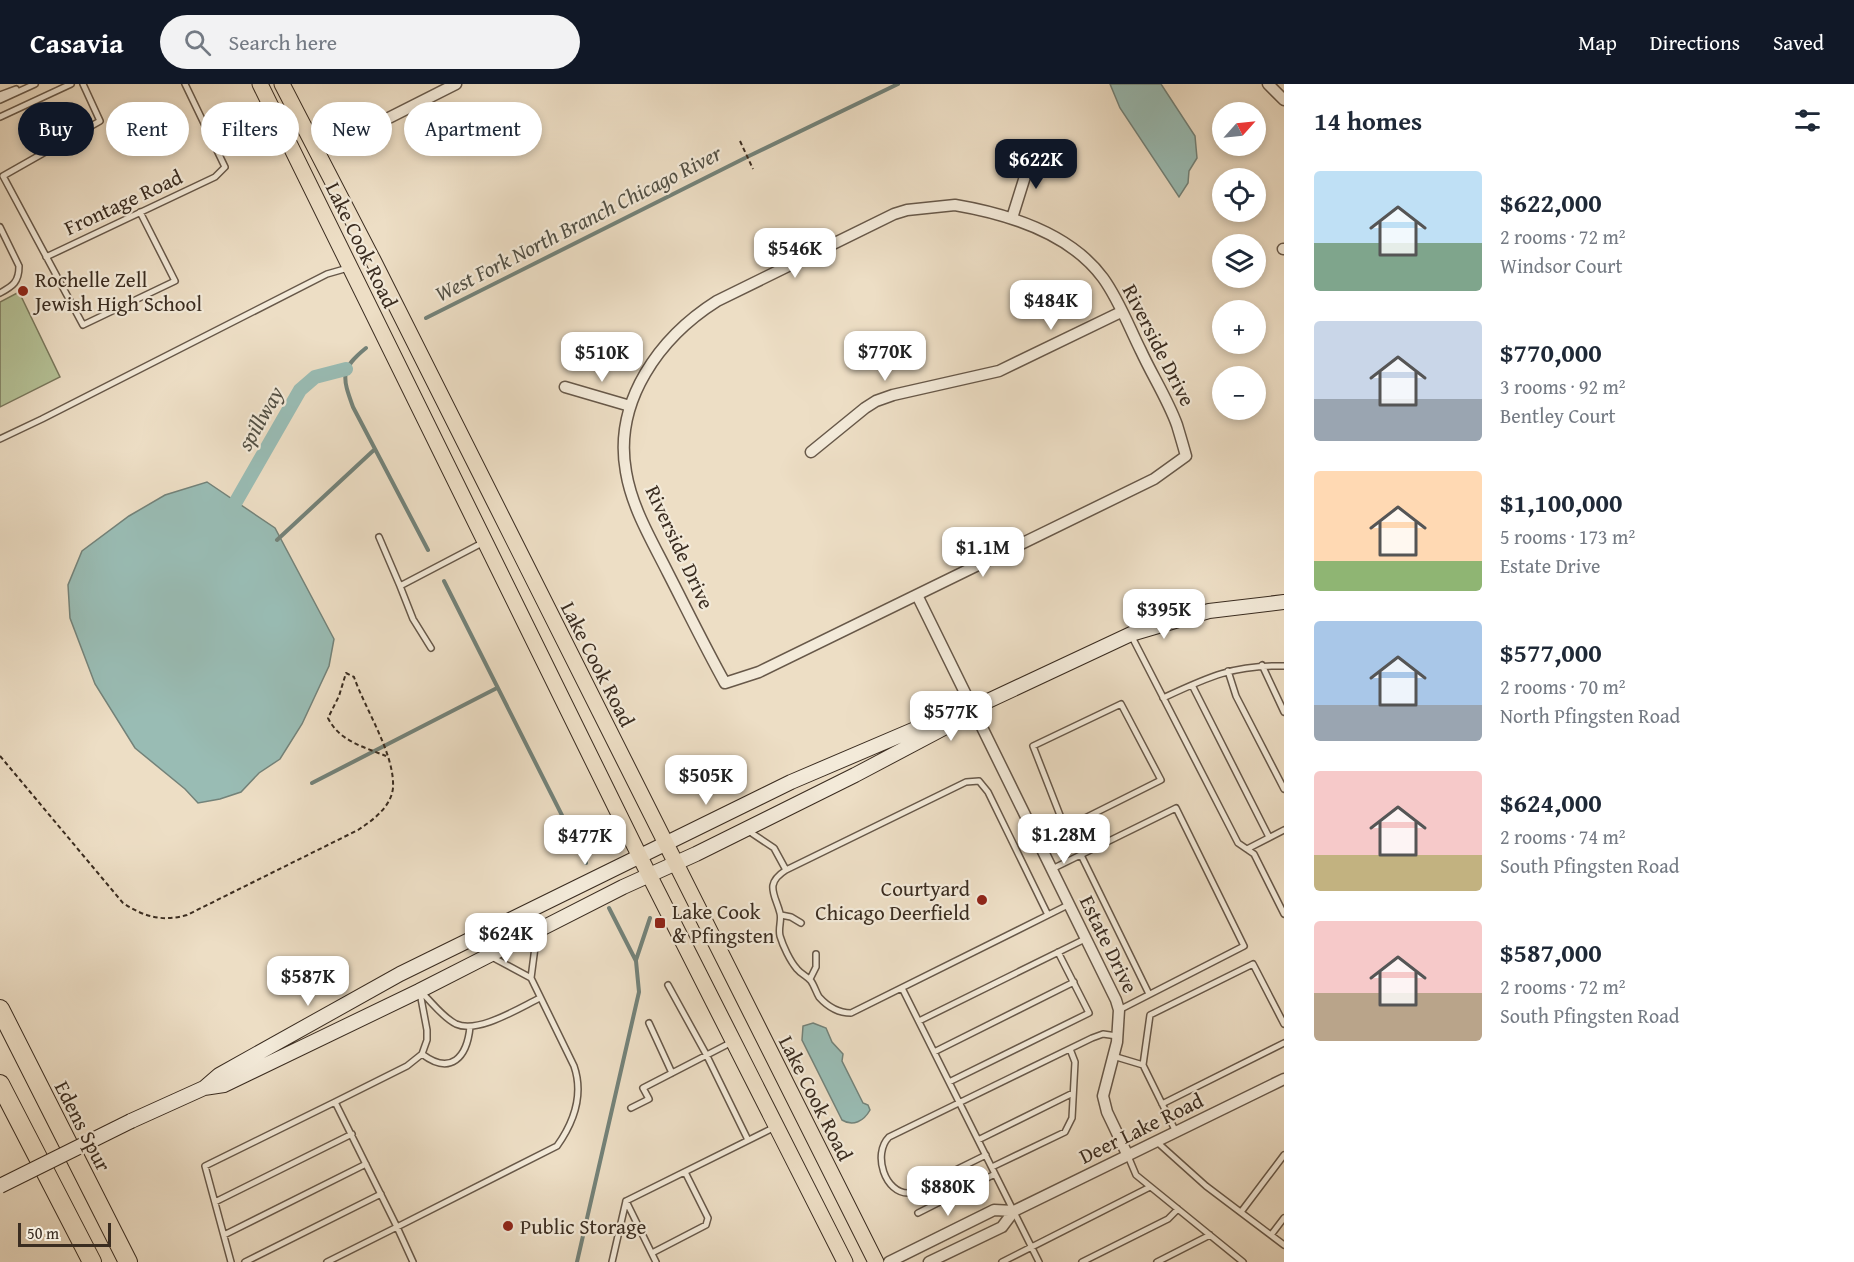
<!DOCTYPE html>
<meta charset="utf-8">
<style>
body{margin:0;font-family:"Gentium Book Plus",serif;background:#f2f2f3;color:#1f2937;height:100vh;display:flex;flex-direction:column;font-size:22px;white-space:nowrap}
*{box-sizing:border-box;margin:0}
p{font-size:20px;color:#747a83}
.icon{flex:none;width:33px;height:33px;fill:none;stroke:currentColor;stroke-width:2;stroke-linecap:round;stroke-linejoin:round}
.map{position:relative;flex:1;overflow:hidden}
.sheet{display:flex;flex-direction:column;background:#fff;width:570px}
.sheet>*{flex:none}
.hud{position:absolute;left:18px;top:18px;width:570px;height:54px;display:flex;gap:12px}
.needle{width:39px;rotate:63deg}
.tools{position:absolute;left:1212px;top:18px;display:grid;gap:12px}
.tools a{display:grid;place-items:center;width:54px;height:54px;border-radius:50%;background:#fff;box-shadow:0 3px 9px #0003;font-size:30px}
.scale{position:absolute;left:18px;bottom:15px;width:93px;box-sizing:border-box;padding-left:6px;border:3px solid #3a2c20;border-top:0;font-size:16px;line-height:21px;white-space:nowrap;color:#3a2c20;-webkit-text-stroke:4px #f3ead9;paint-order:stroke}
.price{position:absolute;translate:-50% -51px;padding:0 14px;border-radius:12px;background:#fff;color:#222;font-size:20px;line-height:39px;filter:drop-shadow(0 2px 3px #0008)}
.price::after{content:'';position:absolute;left:50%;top:36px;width:18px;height:14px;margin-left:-9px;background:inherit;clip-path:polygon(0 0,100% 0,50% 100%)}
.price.on{background:#111827;color:#fff}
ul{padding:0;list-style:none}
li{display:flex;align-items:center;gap:18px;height:150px;padding:0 30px}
li span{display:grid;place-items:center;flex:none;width:168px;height:120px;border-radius:6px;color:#555}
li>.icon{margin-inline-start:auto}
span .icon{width:72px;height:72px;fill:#fffc;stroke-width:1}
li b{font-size:26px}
h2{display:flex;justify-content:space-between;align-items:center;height:72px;padding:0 30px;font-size:26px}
.tag{padding:0 21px;border-radius:27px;background:#fff;box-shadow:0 3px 9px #0003;font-size:21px;line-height:54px}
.tag.on{background:#111827;color:#fff}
header{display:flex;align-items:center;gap:36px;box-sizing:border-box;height:84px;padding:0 30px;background:#111827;color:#fff}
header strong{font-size:28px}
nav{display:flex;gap:33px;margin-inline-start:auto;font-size:21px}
.search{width:420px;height:54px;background:#f2f2f3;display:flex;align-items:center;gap:15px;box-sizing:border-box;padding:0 21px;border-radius:33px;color:#747a83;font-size:22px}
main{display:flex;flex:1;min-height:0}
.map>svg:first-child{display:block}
</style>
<header>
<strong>Casavia</strong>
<div class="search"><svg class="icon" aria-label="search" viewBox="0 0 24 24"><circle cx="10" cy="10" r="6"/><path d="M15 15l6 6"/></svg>Search here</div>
<nav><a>Map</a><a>Directions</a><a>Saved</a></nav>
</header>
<main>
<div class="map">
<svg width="1284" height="1178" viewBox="0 0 1284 1178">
<rect width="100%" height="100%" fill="#eddec5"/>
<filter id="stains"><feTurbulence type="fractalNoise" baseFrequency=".00333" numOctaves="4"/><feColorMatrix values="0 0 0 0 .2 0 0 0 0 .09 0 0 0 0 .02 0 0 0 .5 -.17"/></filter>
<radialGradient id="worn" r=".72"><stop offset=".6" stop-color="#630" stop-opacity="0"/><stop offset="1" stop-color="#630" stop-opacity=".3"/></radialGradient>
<path fill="#b5c297" stroke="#78775c" stroke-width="1.5" d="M19,208L60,293L0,323V218Z"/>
<path fill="#99bcb4" stroke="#738279" stroke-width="1.5" d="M1110,0H1161L1195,52L1197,74L1189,87L1188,99L1179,113L1120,24Z
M207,398L275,444L334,555L329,582L302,640L280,675L259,689L241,708L220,715L198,719L185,705L135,664L95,600L70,534L68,501L82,467L129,432L165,411Z
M813,939L826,944L832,958L843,970L842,977L863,1019L868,1021L870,1026C864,1037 853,1043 842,1036L802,956L803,942Z"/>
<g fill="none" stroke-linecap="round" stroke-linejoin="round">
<path stroke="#738279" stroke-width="4" d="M749,72L898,0
M426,234L745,74
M366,264C340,285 342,293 353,323L428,466
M277,456L375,365
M444,497L586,779
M312,699L497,604
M636,876L650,834
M577,1178L639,908L636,877L609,824"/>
<path stroke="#99bcb4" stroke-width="14" d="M230,428L300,306L315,293L346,285"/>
<g stroke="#675849" stroke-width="8">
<path id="lane" d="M83,0L100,37L3,92L83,241L175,197L140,128
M0,11L16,5
M0,16L35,0
M0,33L71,0
M0,143L19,182C19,198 13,202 0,209
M46,173L215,93L225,83L185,0
M0,355L42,335L327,190L348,184
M379,453L400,502
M1131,551L1238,759L1254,770L1284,830
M431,564L413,535L400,502L484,458
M1262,581L1284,628
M1228,587L1236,612L1284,705
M1192,601L1269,753
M1163,614C1208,593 1233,581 1284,582
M747,746L774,764L786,786
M1039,757L1161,696L1121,620L1033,662L1065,744
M1247,765L1284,746
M1081,771L1149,910
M1052,785L1176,724L1244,862L1119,926
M781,831L791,833L801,839
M1048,831L988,708L979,697L966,698L786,786C764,800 775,810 780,829C782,836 778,844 780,852C783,862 790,877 797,885C801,890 807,892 811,897C814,901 816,908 819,913C828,923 838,929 851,929L1048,831L1068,821
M490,872L531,894
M810,895L816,883V870
M668,901L706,970L748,1056
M902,904L1039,1178
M421,908C432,918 442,933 456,940C478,950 519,924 540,914
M420,909L427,946V956L422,970L407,982L335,1018L397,1143L557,1062C574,1038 584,1011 574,982L531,894L537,848
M919,937L1085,855
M649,939L672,989
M934,968L1074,898
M422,970C451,992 467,973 470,943
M1113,972L1143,981L1176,1048
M1143,981L1150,931L1253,880L1284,940
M949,998L1089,929L1058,868
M1162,1020L1284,959
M631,1024L649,1015L643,1004L732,958
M978,1056L1073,1009
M1157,1058L1206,1102L1284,1161
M986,1071L909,1109C885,1110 872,1070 889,1053L1092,954L1103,950L1117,952
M1128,1072L1136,1091L1243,1178
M992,1083L1065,1048L1072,1034L1075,978L1070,965
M626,1117L775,1043
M626,1117L656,1178
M215,1118L352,1050
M1241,1128L1284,1071
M918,1129L995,1090
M224,1151L366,1080
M1271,1151L1284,1134
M652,1169L706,1141L708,1134L685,1088
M231,1178L205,1082L335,1018
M245,1178L381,1110
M327,1178L397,1143L413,1178
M612,1178L626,1117
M1002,1178L1150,1103
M1082,1178L1168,1135L1178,1125
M1157,1178L1210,1151"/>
</g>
<g stroke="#675849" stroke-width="13">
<path id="street" d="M1268,0L1284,16
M347,55L456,0
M955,121C1008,130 1070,149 1103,194C1119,216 1129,243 1141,267C1152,291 1168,316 1177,341C1180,351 1183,361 1186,372L1154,395L759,588L725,599C705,563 687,526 668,489C652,457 632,424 626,388C613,317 660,253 717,217L894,130L907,126Z
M1012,134L1032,70
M1283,165H1284
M565,303L630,322
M811,368L865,324L876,317L893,311L999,287L1121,228
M917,511L1116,916L1119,926L1117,958L1103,1012L1107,1028L1128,1072
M889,1178L994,1126L1014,1127
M929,1178L1002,1143L1014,1127L1284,995"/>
</g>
<g stroke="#3a2c20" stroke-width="16">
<path id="secondary" d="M204,1004L224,1001L419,907L623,803L696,770L855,691L959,636L968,628
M131,1037L204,1004L219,991L400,890L791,698L955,628L973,624L1131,550L1209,527L1284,518"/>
</g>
<g stroke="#3a2c20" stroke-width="17">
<path id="primary" d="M260,0L640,773L845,1178
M282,0L373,176L876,1178"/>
</g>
<g stroke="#3a2c20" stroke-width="20">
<path id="highway" d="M0,925L128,1178
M0,1000L92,1178"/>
</g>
<path stroke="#3a2c20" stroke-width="2" stroke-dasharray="4.5 3" stroke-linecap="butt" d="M740,57L753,85
M0,672L123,819C144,833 163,838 187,831L358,746C373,736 391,723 393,704C395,670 365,625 354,593L346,589L339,612L328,634C339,657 364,663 386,672"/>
<use href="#lane" stroke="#f3ead9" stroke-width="5"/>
<use href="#street" stroke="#f3ead9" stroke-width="10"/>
<use href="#secondary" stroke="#f3ead9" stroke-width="14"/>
<use href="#primary" stroke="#eddec5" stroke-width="15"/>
<use href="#highway" stroke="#eddec5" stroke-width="18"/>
<g stroke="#3a2c20" stroke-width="16" stroke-linecap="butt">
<path id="secondary-bridge" d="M0,1102L131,1037"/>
</g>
<use href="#secondary-bridge" stroke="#f3ead9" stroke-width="14"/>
</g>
<g fill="#8f2418" stroke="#f3ead9" stroke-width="2">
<circle cx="23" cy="207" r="6"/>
<circle cx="982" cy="816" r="6"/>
<rect x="654" y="833" width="12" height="12" rx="3"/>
<circle cx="508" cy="1142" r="6"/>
</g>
<g text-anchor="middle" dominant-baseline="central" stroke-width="4.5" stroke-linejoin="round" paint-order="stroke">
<g font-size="21" fill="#3a2c20" stroke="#f3ead9">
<text transform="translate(123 118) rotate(-25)">Frontage Road</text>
<text transform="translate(362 161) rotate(64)">Lake Cook Road</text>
<text transform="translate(1159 261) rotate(63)">Riverside Drive</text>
<text transform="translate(680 463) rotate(65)">Riverside Drive</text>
<text transform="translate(598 580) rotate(63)">Lake Cook Road</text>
<text transform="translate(1109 860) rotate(64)">Estate Drive</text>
<text transform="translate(816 1014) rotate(63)">Lake Cook Road</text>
<text transform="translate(83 1042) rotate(63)">Edens Spur</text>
<text transform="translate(1141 1044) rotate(-26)">Deer Lake Road</text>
</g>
<g font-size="21" fill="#3a2c20" stroke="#f3ead9" text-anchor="start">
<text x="35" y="195">Rochelle Zell<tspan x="35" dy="24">Jewish High School</tspan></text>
<text x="970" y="804" text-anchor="end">Courtyard<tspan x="970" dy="24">Chicago Deerfield</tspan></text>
<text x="672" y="827">Lake Cook<tspan x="672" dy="24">&amp; Pfingsten</tspan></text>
<text x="520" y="1142">Public Storage</text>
</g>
<g font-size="22" font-style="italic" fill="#525045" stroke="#f3ead9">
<text transform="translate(578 139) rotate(-27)">West Fork North Branch Chicago River</text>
<text transform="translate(260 334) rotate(-60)">spillway</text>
</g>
</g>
<rect width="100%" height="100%" filter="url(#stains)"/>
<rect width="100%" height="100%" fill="url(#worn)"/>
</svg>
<div class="tools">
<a><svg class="needle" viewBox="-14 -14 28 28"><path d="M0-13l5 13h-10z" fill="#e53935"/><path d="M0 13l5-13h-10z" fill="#747a83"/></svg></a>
<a><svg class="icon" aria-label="locate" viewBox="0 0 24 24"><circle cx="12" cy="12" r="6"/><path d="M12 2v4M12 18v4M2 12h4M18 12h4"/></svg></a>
<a><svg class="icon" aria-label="layers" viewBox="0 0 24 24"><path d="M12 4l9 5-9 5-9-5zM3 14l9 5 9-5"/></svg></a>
<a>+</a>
<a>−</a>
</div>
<div class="scale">50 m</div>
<b class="price on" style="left:1036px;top:106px">$622K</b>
<b class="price" style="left:795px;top:195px">$546K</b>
<b class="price" style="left:1051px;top:247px">$484K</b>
<b class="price" style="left:885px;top:298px">$770K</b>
<b class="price" style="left:602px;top:299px">$510K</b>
<b class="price" style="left:983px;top:494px">$1.1M</b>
<b class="price" style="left:1164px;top:556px">$395K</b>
<b class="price" style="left:951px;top:658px">$577K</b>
<b class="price" style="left:706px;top:722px">$505K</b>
<b class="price" style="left:1064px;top:781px">$1.28M</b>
<b class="price" style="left:585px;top:782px">$477K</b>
<b class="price" style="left:506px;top:880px">$624K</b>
<b class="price" style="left:308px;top:923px">$587K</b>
<b class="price" style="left:948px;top:1133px">$880K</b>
<div class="hud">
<a class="tag on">Buy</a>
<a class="tag">Rent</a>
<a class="tag">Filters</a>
<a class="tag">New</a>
<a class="tag">Apartment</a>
</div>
</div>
<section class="sheet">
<h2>14 homes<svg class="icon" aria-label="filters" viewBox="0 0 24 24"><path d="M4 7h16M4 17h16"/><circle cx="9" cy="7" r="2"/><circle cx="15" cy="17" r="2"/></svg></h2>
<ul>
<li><span style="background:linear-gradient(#bfe0f5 60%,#7fa58c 0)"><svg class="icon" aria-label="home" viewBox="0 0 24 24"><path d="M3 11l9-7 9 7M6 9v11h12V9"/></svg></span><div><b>$622,000</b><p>2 rooms · 72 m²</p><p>Windsor Court</p></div></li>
<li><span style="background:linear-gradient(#c9d6e8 65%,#9aa5b1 0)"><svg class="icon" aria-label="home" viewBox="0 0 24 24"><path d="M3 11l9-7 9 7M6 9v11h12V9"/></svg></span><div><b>$770,000</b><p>3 rooms · 92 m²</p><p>Bentley Court</p></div></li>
<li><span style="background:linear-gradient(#ffd9b3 75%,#8fb573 0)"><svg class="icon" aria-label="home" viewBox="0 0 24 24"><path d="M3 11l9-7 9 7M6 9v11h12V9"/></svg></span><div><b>$1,100,000</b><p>5 rooms · 173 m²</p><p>Estate Drive</p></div></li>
<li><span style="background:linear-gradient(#a9c7e8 70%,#9aa5b1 0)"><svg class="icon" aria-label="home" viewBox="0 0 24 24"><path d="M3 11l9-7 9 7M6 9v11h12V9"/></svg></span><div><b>$577,000</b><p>2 rooms · 70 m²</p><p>North Pfingsten Road</p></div></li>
<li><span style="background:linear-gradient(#f6c9c9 70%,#c2b280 0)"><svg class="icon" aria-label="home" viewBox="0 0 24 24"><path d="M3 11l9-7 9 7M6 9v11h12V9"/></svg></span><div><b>$624,000</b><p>2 rooms · 74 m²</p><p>South Pfingsten Road</p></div></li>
<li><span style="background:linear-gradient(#f6c9c9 60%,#b9a48a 0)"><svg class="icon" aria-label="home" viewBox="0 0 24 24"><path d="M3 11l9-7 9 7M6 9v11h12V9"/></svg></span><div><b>$587,000</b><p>2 rooms · 72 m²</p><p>South Pfingsten Road</p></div></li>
</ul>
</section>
</main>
